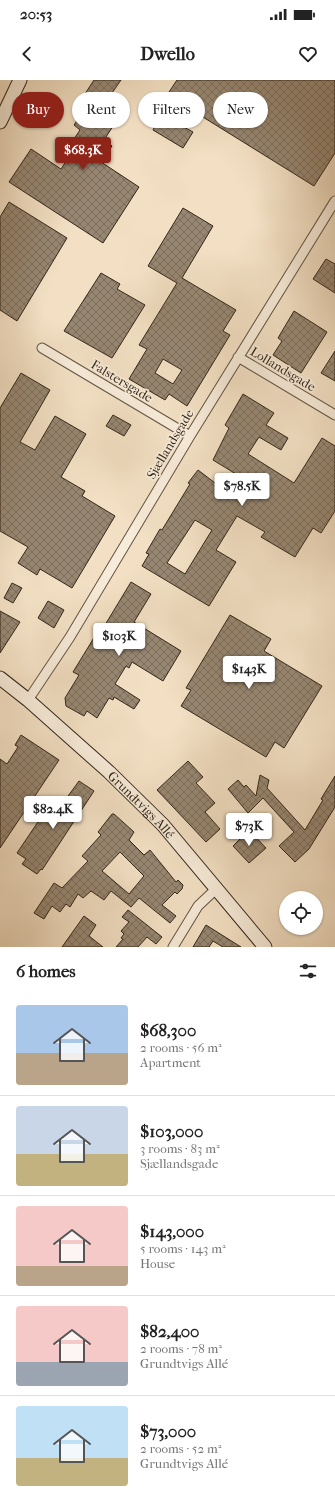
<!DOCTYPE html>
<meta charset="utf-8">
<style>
body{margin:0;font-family:"IM FELL French Canon",serif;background:#f2f2f2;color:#222;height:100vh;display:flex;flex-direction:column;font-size:15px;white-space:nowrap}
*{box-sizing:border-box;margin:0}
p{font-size:13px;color:#767676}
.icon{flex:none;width:22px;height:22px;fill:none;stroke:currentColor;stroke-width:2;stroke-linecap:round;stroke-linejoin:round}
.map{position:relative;height:867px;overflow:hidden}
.sheet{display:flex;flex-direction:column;background:#fff;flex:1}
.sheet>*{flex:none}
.hud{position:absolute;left:12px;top:12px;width:311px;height:36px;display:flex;gap:8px}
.fabs{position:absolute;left:279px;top:811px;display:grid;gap:8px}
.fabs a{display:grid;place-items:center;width:44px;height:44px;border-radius:50%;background:#fff;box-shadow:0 1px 3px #0004;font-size:20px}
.price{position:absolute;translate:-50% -34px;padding:0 9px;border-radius:4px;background:#fff;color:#222;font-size:13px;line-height:26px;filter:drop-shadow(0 1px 2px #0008)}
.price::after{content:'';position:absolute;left:50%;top:24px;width:12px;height:9px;margin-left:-6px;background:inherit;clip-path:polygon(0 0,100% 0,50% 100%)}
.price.active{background:#8f2418;color:#fff}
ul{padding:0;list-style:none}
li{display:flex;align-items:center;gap:12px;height:100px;padding:0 16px}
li+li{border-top:1px solid #e0e0e0}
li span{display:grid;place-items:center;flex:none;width:112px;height:80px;border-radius:4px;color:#555}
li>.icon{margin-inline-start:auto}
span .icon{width:48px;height:48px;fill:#fffc;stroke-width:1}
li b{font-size:17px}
h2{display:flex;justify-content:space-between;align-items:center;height:48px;padding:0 16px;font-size:17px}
.tag{padding:0 14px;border-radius:18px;background:#fff;box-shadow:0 1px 3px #0004;font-size:14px;line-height:36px}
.tag.active{background:#8f2418;color:#fff}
.status{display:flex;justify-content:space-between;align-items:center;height:28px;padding:0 20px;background:#fff;direction:ltr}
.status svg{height:11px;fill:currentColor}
header{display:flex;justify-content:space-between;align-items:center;height:52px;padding:0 16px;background:#fff;font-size:18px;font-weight:700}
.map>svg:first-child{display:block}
</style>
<div class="status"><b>20:53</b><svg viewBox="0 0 49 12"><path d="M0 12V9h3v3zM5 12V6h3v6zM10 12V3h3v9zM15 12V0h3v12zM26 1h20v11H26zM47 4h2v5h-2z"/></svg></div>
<header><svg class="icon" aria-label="back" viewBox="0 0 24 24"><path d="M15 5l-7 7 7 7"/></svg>Dwello<svg class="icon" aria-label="heart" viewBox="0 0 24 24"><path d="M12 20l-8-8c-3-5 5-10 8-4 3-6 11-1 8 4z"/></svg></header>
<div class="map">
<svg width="335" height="867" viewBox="0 0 335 867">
<defs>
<pattern id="building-cross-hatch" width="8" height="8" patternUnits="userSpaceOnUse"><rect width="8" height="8" fill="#978772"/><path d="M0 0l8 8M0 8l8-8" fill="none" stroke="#7c6e5d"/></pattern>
</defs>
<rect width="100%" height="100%" fill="#f3e0c4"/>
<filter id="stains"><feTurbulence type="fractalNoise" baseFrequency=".005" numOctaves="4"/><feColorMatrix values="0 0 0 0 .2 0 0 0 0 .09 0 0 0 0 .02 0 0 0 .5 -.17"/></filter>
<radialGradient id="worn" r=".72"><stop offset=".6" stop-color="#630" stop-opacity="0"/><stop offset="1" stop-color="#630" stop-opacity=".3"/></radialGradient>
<path fill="url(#building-cross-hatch)" stroke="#332619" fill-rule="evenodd" d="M94,0H121L112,13L121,19L110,35L117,40L104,60L112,66L101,82L139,107L103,163L9,102L31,69L61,89L73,71L68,68L80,50L74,45L86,27L79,23Z
M177,0H335V73L314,106L190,29L180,45L193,52L183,68L153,50L171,17L167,15Z
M9,122L67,158L17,241L0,230V137Z
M183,128L213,146L182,198L236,230L223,251L230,255L187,326L169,314L165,320L129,299L147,269L139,265L177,203L148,186ZM163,279L182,290L173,304L155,293Z
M326,179L335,184V213L313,199Z
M101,193L120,204L117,209L145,225L112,278L64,251Z
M294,231L327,252L301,293L273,275L282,261L278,258Z
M335,271V301L321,293Z
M21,293L50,310L20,362L35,370L55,336L86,354L61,397L85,411L82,416L115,436L72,508L40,489L37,495L18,483L28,467L0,451V328Z
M243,314L274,333L266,345L288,358L281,370L259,357L248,374L294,403L322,358L335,366V431L321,453L313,448L295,477L261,457L265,452L237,436L216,470L236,482L209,526L142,486L149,474L146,473L160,449L162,450L190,404L188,403L198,390L219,406L245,421L254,405L213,380L229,348L225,345ZM195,440L212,450L185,494L167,483Z
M113,335L131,345L124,356L106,346Z
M131,502L151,514L134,542L181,571L163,601L132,582L129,588L126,586L115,604L140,620L134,629L114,617L113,620L109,618L97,638L87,631L84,636L66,626L65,618L79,595L73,592L103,543L105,545Z
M12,503L22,508L13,523L4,518Z
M48,521L64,530L54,548L38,538Z
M0,531L20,542L0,573Z
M230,535L271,559L264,571L322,606L284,668L275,662L266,677L181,626L191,610L186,608Z
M21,655L59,680L0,768V679L7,684L18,667L15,665Z
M188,681L203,697L196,703L215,723L205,732L220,749L206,762L157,710Z
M260,695L269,700L267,708L305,750L323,720L321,719L335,696V727L309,769L295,782L279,766L294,752L263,718L248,733L228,709L238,700L244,707L246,705L256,716Z
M79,701L94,711L42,790L41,789L37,794L22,784L26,779L17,773L44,733L52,738Z
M112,734H114L134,752L129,760L144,775L150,770L176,802L178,800L183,805L182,809L177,814L175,812L162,825L176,836L170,843L139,818L131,827L111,811L104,820L91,811L83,818L78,814L70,827L66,824L60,832L52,826L44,839L34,833L54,803L62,808L88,781L82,776L101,755L98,752ZM120,772L144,796L129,814L102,791Z
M249,750L266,768L249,783L233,766Z
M128,830L162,857L156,864L147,857L138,867H116L123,859L121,858L124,854L121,851L129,842L122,837Z
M84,836L96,845L89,856L103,867H62Z
M206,845L241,867H223L213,861L209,867H193Z"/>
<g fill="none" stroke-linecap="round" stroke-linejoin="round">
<g stroke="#635444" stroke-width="11">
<path id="street" d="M42,268L190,356
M238,277L335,335
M28,620L70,557L190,356L335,121
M173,867L198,826L217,808"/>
</g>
<g stroke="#332619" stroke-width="15">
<g id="secondary">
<path d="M0,42L20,0"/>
<path id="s1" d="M0,598L28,620L109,692L163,745L265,867"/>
</g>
</g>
<use href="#street" stroke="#f7ebd9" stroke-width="9"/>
<use href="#secondary" stroke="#f7ebd9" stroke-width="13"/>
</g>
<g text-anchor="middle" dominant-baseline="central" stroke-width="3.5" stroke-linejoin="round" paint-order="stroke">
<g font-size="13" fill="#332619" stroke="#f7ebd9">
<text transform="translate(283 289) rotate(31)">Lollandsgade</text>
<text transform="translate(122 301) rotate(31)">Falstersgade</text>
<text transform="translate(170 364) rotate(-59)">Sjællandsgade</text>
<text stroke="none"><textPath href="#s1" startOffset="190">Grundtvigs Allé</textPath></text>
</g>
</g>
<rect width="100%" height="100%" filter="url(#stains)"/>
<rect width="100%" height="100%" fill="url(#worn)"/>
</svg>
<div class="fabs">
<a><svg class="icon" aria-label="locate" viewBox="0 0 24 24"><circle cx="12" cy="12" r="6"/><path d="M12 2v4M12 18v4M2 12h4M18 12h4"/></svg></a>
</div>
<b class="price active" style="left:83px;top:91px">$68.3K</b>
<b class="price" style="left:242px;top:427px">$78.5K</b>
<b class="price" style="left:119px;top:577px">$103K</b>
<b class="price" style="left:249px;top:610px">$143K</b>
<b class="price" style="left:53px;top:750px">$82.4K</b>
<b class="price" style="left:249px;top:767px">$73K</b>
<div class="hud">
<a class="tag active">Buy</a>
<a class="tag">Rent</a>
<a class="tag">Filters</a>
<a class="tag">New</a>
</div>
</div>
<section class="sheet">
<h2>6 homes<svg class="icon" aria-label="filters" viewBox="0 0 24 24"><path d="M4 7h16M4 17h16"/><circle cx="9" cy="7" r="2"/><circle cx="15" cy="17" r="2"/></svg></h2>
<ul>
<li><span style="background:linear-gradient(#a9c7e8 60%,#b9a48a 0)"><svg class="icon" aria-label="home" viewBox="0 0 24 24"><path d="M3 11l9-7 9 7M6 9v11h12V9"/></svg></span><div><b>$68,300</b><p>2 rooms · 56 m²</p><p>Apartment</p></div></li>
<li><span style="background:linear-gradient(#c9d6e8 60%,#c2b280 0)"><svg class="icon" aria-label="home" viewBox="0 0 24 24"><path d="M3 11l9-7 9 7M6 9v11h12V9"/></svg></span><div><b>$103,000</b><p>3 rooms · 83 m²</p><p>Sjællandsgade</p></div></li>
<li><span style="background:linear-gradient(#f6c9c9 75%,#b9a48a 0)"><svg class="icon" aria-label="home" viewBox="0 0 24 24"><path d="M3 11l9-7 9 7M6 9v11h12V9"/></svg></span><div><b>$143,000</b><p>5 rooms · 143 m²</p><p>House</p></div></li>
<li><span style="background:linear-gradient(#f6c9c9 70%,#9aa5b1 0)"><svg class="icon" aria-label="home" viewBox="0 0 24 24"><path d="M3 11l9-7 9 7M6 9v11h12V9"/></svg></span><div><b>$82,400</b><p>2 rooms · 78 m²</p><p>Grundtvigs Allé</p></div></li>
<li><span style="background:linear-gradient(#bfe0f5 65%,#c2b280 0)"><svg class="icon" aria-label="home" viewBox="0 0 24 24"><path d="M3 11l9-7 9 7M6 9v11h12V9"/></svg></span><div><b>$73,000</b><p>2 rooms · 52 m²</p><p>Grundtvigs Allé</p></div></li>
</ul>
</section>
